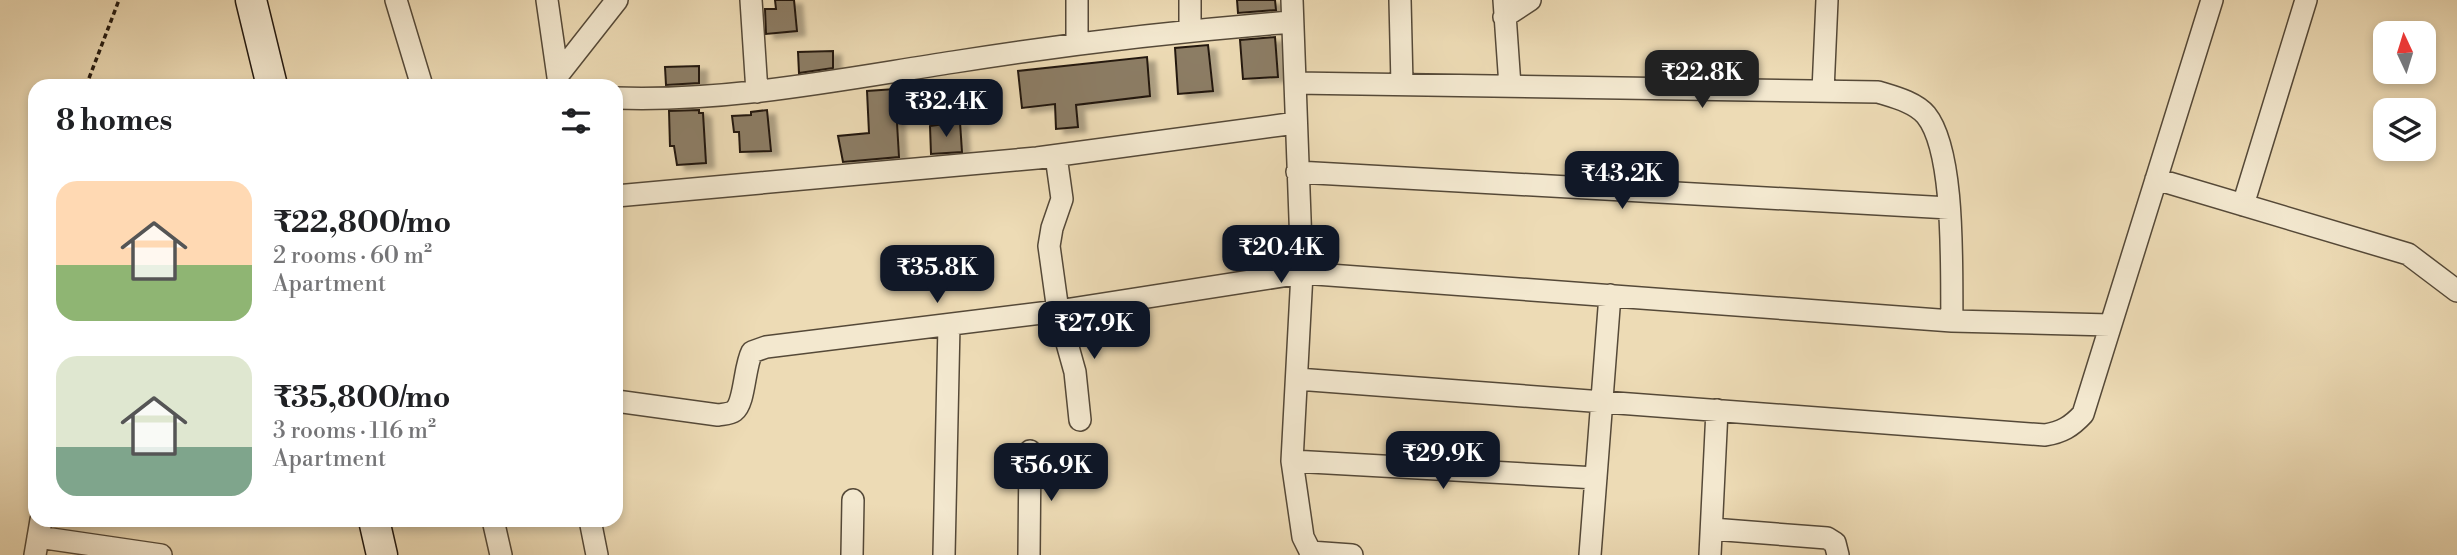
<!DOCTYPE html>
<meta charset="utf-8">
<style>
body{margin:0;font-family:"Libre Bodoni",serif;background:#f2f2f2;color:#202124;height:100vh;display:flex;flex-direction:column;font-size:26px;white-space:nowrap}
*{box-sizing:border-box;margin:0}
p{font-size:23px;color:#757577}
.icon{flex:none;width:38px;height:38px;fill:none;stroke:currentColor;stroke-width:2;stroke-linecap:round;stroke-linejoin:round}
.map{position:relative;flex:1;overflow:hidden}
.drawer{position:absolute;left:28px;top:79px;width:595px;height:448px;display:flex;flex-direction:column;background:#fff;border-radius:21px;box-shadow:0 4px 10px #0003}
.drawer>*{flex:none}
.needle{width:46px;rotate:356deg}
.buttons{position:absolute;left:2373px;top:21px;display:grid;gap:14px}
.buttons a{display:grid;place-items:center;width:63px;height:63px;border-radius:14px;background:#fff;box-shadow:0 4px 10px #0003;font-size:35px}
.price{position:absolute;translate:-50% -60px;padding:0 16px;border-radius:14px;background:#111827;color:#fff;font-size:23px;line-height:46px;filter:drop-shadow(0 2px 4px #0008)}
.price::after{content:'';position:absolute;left:50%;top:42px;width:21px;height:16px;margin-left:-10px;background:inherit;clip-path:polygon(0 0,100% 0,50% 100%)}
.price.active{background:#222;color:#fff}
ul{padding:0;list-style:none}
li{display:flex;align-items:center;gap:21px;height:175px;padding:0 28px}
li span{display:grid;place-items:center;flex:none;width:196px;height:140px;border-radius:21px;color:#555}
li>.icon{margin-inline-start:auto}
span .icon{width:84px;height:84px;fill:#fffc;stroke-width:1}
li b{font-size:30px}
h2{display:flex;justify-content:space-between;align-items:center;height:84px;padding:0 28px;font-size:30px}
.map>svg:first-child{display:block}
</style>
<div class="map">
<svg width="2457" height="555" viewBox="0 0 2457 555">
<defs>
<filter id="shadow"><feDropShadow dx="8" dy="4.5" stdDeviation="2" flood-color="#0004"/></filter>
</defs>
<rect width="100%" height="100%" fill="#eddbb5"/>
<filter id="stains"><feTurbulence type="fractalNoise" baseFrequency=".00286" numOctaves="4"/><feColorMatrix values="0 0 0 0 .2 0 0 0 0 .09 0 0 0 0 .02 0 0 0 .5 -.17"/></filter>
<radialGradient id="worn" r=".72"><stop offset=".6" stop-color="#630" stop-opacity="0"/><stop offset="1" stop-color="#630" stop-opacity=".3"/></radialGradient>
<path fill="#8c7d65" stroke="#22180f" stroke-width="2" filter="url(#shadow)" d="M775,0H794L797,31L766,34L765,9H776Z
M1237,0H1275L1276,10L1238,13Z
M1275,37L1278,77L1243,79L1240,40Z
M1208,45L1213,91L1178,94L1175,48Z
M833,51V68L799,73L798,52Z
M1147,57L1150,96L1076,105L1078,127L1056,129L1055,104L1022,108L1018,71Z
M699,66V83L666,85L665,67Z
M895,89L899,157L843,162L838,136L869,133L867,91Z
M699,110V113H703L706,163L677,165L674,146H670L669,111Z
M767,110L771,151L740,152L739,132H734L732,116L751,115V112Z
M960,122L962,152L931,154L930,126Z"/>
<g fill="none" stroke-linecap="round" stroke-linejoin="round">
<g stroke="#554938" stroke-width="24">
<path id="street" d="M396,0L422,86
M547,0L559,84
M751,0L757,92
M1077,0V43
M1190,0V30
M1292,0L1302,273L1292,461L1303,537L1312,555
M1400,0L1402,84
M1504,0L1510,86
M1504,17L1530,0
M558,75L617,0
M1295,83L1878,92C1894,97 1915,102 1926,115C1956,152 1951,272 1952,321
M1823,91L1827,0
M616,98C730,102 842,79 954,62C1067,44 1179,31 1292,22
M1056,156L1062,199L1052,228L1049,246L1058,311L1075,372L1080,420
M1297,172L1949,208
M2156,179L2408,254L2457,291
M616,196L1037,158L1296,123
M2243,205L2306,0
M1297,379L2045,435C2062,432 2071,427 2083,414L2212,0
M616,401L718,415C723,414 730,414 734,411C745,403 744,367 752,352L766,347L1058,311L1302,273L1952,321L2110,325
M1292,461L1596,478
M493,520L501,555
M590,520L597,555
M1712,529L1827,538L1835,543L1838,555
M38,537L161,555
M1310,552L1352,555
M35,555L41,520
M852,555L853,500
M944,555L949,325
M1029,555L1030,451
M1590,555L1610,295
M1710,555L1717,410"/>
</g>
<g stroke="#22180f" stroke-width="33">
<path id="secondary" d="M251,0L272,86
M374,520L382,555"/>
</g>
<path stroke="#22180f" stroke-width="3.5" stroke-dasharray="5 3.5" stroke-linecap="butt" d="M86,86L119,0"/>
<use href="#street" stroke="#f3e8cf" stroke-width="21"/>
<use href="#secondary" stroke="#f3e8cf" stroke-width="30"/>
</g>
<rect width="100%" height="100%" filter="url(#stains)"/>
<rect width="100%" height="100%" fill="url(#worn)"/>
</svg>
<div class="buttons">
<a><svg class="needle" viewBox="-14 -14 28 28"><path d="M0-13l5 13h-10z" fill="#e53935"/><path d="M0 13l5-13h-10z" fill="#757577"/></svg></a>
<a><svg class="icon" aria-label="layers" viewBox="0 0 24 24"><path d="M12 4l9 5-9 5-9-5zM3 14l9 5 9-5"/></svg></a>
</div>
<b class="price active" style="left:1702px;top:110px">₹22.8K</b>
<b class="price" style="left:946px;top:139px">₹32.4K</b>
<b class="price" style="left:1622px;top:211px">₹43.2K</b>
<b class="price" style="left:1281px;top:285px">₹20.4K</b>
<b class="price" style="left:937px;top:305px">₹35.8K</b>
<b class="price" style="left:1094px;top:361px">₹27.9K</b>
<b class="price" style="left:1443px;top:491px">₹29.9K</b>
<b class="price" style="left:1051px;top:503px">₹56.9K</b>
<section class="drawer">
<h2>8 homes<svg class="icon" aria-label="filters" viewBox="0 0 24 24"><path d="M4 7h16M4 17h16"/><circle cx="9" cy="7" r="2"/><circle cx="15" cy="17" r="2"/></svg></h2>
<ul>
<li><span style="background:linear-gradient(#ffd9b3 60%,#8fb573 0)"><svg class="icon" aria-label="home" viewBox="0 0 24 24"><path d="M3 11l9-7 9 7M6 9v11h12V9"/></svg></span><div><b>₹22,800/mo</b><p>2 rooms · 60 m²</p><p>Apartment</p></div></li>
<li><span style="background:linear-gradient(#dfe7d0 65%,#7fa58c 0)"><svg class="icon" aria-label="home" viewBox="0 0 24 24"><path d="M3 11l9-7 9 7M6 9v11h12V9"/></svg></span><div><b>₹35,800/mo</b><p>3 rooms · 116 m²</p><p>Apartment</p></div></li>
</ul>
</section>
</div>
